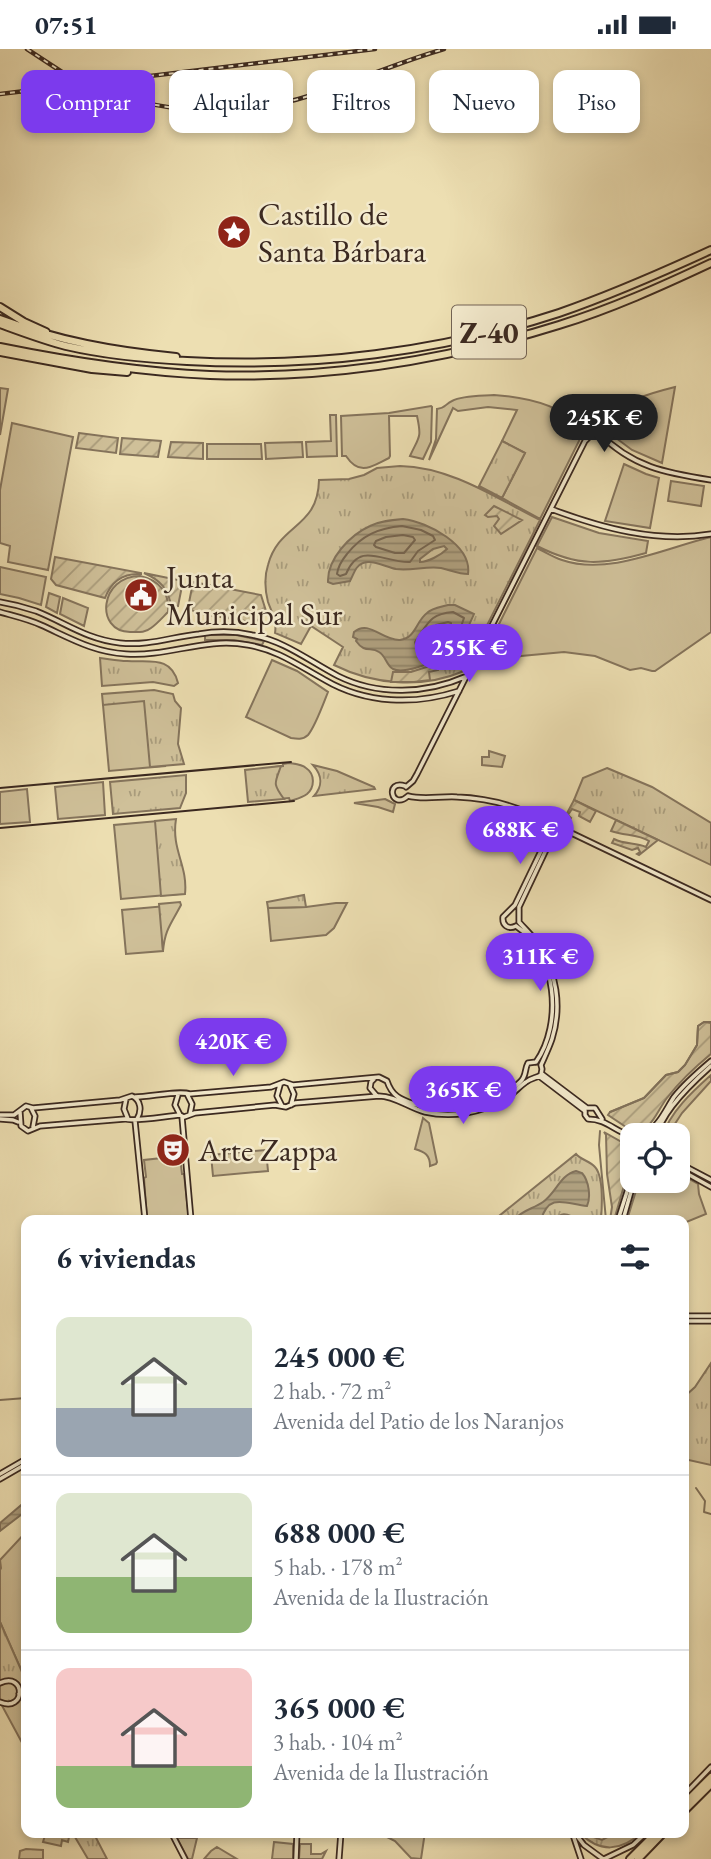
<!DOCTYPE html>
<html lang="es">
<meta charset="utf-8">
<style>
body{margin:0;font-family:"EB Garamond",serif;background:#f2f2f3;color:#1f2937;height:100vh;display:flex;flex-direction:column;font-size:26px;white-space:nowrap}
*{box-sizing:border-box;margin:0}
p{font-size:23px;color:#747a83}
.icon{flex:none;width:38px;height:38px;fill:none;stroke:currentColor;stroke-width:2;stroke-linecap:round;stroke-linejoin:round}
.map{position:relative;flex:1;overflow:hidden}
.details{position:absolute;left:21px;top:1166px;width:668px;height:623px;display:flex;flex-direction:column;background:#fff;border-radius:14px;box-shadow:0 4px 10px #0003}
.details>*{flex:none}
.guide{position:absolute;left:21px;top:21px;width:670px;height:63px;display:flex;gap:14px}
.fabs{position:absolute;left:620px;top:1074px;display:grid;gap:14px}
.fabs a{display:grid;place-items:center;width:70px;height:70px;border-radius:14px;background:#fff;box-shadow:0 4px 10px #0003;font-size:35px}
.price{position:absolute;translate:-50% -60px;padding:0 16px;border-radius:24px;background:#7c3aed;color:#fff;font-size:23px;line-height:46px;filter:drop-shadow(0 2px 4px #0008)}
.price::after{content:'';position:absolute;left:50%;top:42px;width:21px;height:16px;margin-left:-10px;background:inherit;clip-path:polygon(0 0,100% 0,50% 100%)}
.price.selected{background:#222;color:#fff}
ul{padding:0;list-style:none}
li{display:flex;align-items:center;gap:21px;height:175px;padding:0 35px}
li+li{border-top:2px solid #e0e1e3}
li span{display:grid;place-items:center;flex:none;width:196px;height:140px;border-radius:14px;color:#555}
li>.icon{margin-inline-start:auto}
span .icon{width:84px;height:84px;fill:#fffc;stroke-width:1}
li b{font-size:30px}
h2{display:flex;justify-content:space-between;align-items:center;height:84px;padding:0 35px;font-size:30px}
.chip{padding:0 24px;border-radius:14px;background:#fff;box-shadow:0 4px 10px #0003;font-size:24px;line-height:63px}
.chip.selected{background:#7c3aed;color:#fff}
.status{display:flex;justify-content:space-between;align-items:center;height:49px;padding:0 35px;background:#fff;direction:ltr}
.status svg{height:19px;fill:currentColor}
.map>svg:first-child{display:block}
</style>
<div class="status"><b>07:51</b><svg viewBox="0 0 49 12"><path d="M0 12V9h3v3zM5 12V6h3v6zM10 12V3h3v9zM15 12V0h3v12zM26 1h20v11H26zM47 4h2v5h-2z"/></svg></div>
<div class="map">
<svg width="711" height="1810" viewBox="0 0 711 1810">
<defs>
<pattern id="park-tufts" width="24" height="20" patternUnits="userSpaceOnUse" patternTransform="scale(1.75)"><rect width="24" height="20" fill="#cfc099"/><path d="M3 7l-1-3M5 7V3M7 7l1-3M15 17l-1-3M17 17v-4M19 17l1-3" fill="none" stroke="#a99c7c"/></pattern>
<pattern id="garden-furrows" width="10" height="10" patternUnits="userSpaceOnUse" patternTransform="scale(1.75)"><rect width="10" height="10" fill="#cfc099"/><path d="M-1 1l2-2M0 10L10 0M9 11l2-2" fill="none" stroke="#a99c7c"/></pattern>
<pattern id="water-rules" width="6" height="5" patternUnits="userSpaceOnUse" patternTransform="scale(1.75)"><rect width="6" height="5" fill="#b0a180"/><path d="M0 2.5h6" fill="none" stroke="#908368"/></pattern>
</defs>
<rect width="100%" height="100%" fill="#eddfb2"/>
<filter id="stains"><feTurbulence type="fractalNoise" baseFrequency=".00286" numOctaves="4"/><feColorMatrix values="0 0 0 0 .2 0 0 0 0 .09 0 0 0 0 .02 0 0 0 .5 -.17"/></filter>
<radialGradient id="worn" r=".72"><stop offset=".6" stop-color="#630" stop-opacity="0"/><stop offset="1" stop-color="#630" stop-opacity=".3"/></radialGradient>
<path fill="#cfc099" stroke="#85745c" stroke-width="2" d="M675,338L662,414L632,401L608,383L607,370C625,351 651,344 675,338Z
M0,339L8,340L0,386Z
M494,346C523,348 555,354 577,374L580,388L579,392L540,470L502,449L525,404L502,392L517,361L488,358L458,362L453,359L429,411L436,390L437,360C446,359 445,355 452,352C463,346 482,347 494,346Z
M431,357L432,358L431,393L423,410L410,407C419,387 422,390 417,367H389L390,407L389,409C372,417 360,428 346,407H342L341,367L389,364Z
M330,366H336L337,407L307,408L306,393L331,392Z
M12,374L73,388L48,521L8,513L10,497L0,494V441Z
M302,393L303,408L266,410L265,394Z
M207,395H261L262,410H207Z
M624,415L646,425L659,429L650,479L605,472Z
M671,432L704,437L701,457L668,452Z
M552,468L599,484L648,492L646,504C602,516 578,518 537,497Z
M711,488V583L655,622H652L641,619L630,621L595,607L564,603L521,607L477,619L537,499C545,503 553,508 562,511C608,527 665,499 711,488Z
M0,518L46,528L41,556L19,549L0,545Z
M49,544L60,548L57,564L46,558Z
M63,549L88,559L84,577L60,565Z
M205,586H236L264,592L262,596L234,591H205Z
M272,611L297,622L328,643C324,653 315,678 308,686C303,691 297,690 291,689L246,668Z
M151,646L165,717L109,722L103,656L107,652Z
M489,702L505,707L502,718L482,716V708H489Z
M289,714C294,715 301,715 306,719C315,725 315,738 307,745C302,749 296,750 290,752L289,749L278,750L270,730L275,718L283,717V715Z
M103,733L105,766L58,770L55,738Z
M27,740L30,773L0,775V743Z
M385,750L395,755L393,763L378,758L354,754Z
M169,771L178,845L121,850L114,776Z
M336,854H347L334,879L326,886L271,892L268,859L306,858Z
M166,857L168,872L162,885L163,902L126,905L122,861Z
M423,1069L429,1074L437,1113L436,1115L430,1117C430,1106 425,1103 415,1100Z
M266,1101L268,1122L213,1127L211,1106Z
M180,1107L182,1125H184L189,1171H147L144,1129L146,1128L144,1111Z
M677,1123L698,1135L699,1145L706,1165L684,1174V1171H659L652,1169L651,1171H627L639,1132H677Z
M26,1483V1632L0,1573V1521L1,1519L0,1511Z
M46,1783H70L68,1793L62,1791L61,1797L43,1793Z
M177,1789H197L192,1810H188Z
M274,1793L293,1795V1810H272Z
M300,1795H311V1805H321L326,1802L322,1810H299Z
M217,1798L237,1810H204L211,1802Z
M26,1800L43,1801V1810H19L20,1802Z"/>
<path fill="url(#park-tufts)" stroke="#85745c" stroke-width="2" d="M502,392L525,404L502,449L479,437Z
M400,417C451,418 496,449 540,471L464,622C422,640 374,636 334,616L343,598L311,577L301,595L275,584C277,572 272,564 268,553C265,541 264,528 268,516C279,474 318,480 319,431L349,430L364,426L377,419Z
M100,609C109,610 118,612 127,612C149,614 171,606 178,634L174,637L153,633L102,637Z
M154,641L173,645L175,652L181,659L178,695L184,715L150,718L144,652L103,656L102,645Z
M313,716L337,722L374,738L375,740L314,747C323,737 322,726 313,716Z
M281,717C275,734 272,734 284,750L248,753L245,721Z
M607,719L652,738L711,774V816L574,751L583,729Z
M186,726V744L180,759L113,765L110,733Z
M176,770C171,801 188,816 185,845L161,847L155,772Z
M304,846L306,858L268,859L267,853Z
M180,853L181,856C171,875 165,880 163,902L159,855Z
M576,1105C581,1111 590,1112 595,1118C604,1128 602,1158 601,1171C595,1171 588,1172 582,1171C569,1169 566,1159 554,1171H494Z
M711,1314V1416L684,1410V1348L695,1338Z
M0,1573L26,1632V1701L0,1653Z
M72,1783H93L107,1810H88Z
M398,1783H425L421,1810L411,1809L395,1792L387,1788L394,1787Z
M579,1783H588L593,1788L602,1791L617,1783H642C621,1803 599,1804 579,1783Z"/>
<path fill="url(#garden-furrows)" stroke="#85745c" stroke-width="2" d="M79,384L118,389L116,404L76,399Z
M122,389L161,392L158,408L120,405Z
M171,393L203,394V410L168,408Z
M494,457L522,471L501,485L494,477L499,470L497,467L488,468L485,466Z
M55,508L141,524V525C123,524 111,533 105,549L56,536L51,530Z
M144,524L183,532L178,557L171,558C169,540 160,531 144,524Z
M140,527C159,531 170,544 168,563C163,568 157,575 151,579C145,584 138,583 130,583C94,582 100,527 140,527Z
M193,533L261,546L266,562L258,571L251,573L197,564L188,559Z
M439,614L440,618L438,619V621L429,623L430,631L414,633H391L393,623H411Z
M574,751L596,762L590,773L579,767L580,763L572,760L568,766L571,769L568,774L565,768Z
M616,771L658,791L639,806L637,805L640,803L638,799L632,801L612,794L614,790C626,796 635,793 646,798L649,792C638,785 625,787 611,782Z
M704,973L711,974V1005C695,1018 680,1032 667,1049C660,1058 656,1069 648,1077C643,1081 638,1082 632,1082L608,1066L610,1063L644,1049L666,1026L678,1023L685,1016L697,996L698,977Z
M711,1026V1032L682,1064L667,1087H663C669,1064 693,1042 711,1026Z
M604,1083L625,1095L631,1113L614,1171H610L612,1158L607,1125L606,1086Z"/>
<path fill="url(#water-rules)" stroke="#81715a" stroke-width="2" fill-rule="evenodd" d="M403,470C428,473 472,496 468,525C459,525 450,521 441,519C426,517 411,522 396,520C386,518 372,510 363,514C355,517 354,525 350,532L333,535L328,533C327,510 350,486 370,477C380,472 391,471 403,470ZM444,497L447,500C441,506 428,513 420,513V510L433,500Z
M448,556H455L474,565C463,593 445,612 415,619C408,621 399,623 393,620C386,616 386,607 379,603C371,597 365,605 356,592L357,590L353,588L354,583C369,570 382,592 400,591C416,589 416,572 427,564C432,559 441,558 448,556Z
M576,1122L582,1124C589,1132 591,1148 587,1157C566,1155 549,1143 541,1171H514C522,1161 533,1160 543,1153C556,1144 560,1126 576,1122Z
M26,1452V1462L0,1482V1474Z"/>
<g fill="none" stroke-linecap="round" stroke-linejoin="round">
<path stroke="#766550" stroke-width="2" d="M402,477L421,481L433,487L435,491L418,502L410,513C383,514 360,491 346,525L340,527L337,525C338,518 342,511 347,505C362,486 379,479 402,477Z
M403,486L413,488L415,491L404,504H395L376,498L374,496L376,492L386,488Z
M453,563L464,569C459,588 439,608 420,609L415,593C428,575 429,565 453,563Z
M448,573L451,574V577L444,587L432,596H428L427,591L436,576Z"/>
<path stroke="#81715a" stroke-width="2" d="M610,1063L644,1049L666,1026L678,1023L685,1016L697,996L698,977L704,973H711
M600,1082L599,1096L606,1171
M560,1171L562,1168L574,1171
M0,1351L26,1349
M696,1439L705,1452L704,1463L711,1465"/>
<g stroke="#3b2920" stroke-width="7">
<path id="secondary" d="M599,384C632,418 666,424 711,431
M585,390L583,376L589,369H594L600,372L601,378L599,384
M551,460C602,479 656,494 711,485
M0,553C12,555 24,558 36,562C66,574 86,590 120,594C149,597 171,588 199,585C216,582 235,582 252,586C285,592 309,612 338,627C378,647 426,645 467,627
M0,563C14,567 28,570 41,576C70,589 93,603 126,605C169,608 204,588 248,596C278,601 299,617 325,631C366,655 415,656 459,642
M405,737C385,730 391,762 408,747
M406,738L413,732L417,725L585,392L591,386L599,384
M408,747C423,751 441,747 457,748C489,749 520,758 547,773
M547,773L552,768H559L563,774V780
M563,780L711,851
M519,873V858L554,784
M516,877C557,904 563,975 536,1013
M516,877C508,881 502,876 503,868L515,856L541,802L548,784L547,773
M542,1025L587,1059
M539,1027L585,1062V1066L588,1070C607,1070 615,1083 632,1087
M374,1030L371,1033L370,1039L376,1046
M280,1036L277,1047L282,1057
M290,1036L294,1045L291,1056
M187,1045L192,1055L190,1065
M178,1046L175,1056L180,1066
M135,1048C150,1048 179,1041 190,1045L271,1038L284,1033L293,1036L379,1028L387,1032C392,1047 400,1050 414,1055C451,1067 492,1060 520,1033C527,1027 524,1021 528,1014L536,1013
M126,1050L124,1060L128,1070
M31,1059L35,1067L33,1078
M587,1059H595L602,1070
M20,1063L21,1077L28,1082L40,1077L125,1070C135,1073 166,1067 180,1066L184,1068L195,1064L275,1056L286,1058L295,1054L379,1047C395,1047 409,1059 425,1063C452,1069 481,1064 505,1050C513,1045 519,1038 526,1033C531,1029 536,1029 541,1026L542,1020L541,1016C545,1007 549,999 552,990C562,958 557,922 537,894C532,886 525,880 519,873
M0,1066H14L26,1057L33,1059L120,1051L132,1047C141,1051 142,1062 137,1070
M182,1068L191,1171
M0,1070L13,1071L18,1073
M135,1072L145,1171
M646,1084C659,1077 666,1060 674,1048C685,1034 698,1023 711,1012
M627,1087L632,1093
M638,1087L646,1084L654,1087
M657,1087C661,1063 693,1033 711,1017
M632,1097V1100
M677,1113L711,1131
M677,1119L711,1138
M618,1171L632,1127
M623,1171L634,1132
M684,1267H711
M684,1272H711
M0,1425L26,1410
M0,1430L26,1415
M0,1634C26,1622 26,1664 0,1653
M19,1645L26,1642
M684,1746L711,1718
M171,1783L185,1810
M572,1783L581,1810
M574,1783L584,1796L603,1810
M296,1810L297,1783
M339,1810L341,1783
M604,1810L633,1796L647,1783"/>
</g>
<g stroke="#3b2920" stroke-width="10">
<path id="highway" d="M0,258L24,273L46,283
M0,270C59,292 113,302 176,308
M0,275C22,283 43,291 66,297C105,306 146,310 187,312C312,319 440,303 559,264C611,246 661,224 711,201
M0,298C69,312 139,323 210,326C327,330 447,311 559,276C611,260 662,237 711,214
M0,303L92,320L127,323
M684,1755L711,1728
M684,1762L711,1735
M630,1810L657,1783
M638,1810L664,1783"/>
</g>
<use href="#secondary" stroke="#f3eacd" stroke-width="3.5"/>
<use href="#highway" stroke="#eddfb2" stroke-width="6"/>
<path stroke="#3b2920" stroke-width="2" d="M0,739L291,713
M0,779L294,752"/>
<g stroke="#3b2920" stroke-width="4.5">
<path id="rail" d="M27,0L65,25
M97,39C167,66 240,69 312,46C357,32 399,13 444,0
M0,45L375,0"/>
</g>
<use href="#rail" stroke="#f3eacd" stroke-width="2" stroke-dasharray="5" stroke-linecap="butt"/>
</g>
<defs>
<g id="sight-disc" transform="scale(1.75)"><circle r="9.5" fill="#8f2418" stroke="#f3eacd"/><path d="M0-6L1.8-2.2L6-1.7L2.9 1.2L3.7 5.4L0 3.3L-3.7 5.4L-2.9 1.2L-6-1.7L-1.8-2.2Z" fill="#fff"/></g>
<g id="civic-disc" transform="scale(1.75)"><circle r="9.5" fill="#8f2418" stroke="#f3eacd"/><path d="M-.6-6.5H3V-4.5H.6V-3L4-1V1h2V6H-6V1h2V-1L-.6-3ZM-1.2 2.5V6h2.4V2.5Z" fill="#fff"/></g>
<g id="theatre-disc" transform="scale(1.75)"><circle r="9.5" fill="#8f2418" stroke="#f3eacd"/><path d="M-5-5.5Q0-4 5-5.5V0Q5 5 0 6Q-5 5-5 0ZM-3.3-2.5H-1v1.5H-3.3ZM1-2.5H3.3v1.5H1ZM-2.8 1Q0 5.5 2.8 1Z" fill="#fff"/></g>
</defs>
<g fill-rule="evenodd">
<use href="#sight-disc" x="234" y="183"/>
<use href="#civic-disc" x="141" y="546"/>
<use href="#theatre-disc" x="173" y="1101"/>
</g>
<g text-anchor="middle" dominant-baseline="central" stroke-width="5" stroke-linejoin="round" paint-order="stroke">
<rect fill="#f3eacd" stroke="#726354" stroke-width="2" x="452" y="256.5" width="74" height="53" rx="5"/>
<g font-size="30" font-weight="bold" fill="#3b2920">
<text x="489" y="283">Z-40</text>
</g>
<g font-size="32" fill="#3b2920" stroke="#f3eacd" text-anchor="start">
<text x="258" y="165">Castillo de<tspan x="258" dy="37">Santa Bárbara</tspan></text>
<text x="166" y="528">Junta<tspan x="166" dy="37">Municipal Sur</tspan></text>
<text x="198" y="1101">Arte Zappa</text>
</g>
</g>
<rect width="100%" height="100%" filter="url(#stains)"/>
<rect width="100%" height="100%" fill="url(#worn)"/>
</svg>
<div class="fabs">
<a><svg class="icon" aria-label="locate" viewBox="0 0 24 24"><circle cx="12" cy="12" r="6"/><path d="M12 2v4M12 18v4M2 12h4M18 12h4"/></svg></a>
</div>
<b class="price selected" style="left:604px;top:405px">245K €</b>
<b class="price" style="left:469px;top:635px">255K €</b>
<b class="price" style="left:520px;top:817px">688K €</b>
<b class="price" style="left:540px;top:944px">311K €</b>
<b class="price" style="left:233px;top:1029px">420K €</b>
<b class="price" style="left:463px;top:1077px">365K €</b>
<div class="guide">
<a class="chip selected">Comprar</a>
<a class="chip">Alquilar</a>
<a class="chip">Filtros</a>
<a class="chip">Nuevo</a>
<a class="chip">Piso</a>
</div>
<section class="details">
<h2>6 viviendas<svg class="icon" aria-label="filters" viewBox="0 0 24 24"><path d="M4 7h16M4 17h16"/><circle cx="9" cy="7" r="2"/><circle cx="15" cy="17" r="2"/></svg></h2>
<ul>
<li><span style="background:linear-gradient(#dfe7d0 65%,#9aa5b1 0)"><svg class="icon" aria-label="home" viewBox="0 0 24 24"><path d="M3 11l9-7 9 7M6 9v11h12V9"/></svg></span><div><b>245 000 €</b><p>2 hab. · 72 m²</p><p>Avenida del Patio de los Naranjos</p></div></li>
<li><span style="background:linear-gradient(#dfe7d0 60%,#8fb573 0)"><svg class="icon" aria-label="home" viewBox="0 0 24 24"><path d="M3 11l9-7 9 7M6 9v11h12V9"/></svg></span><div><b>688 000 €</b><p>5 hab. · 178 m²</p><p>Avenida de la Ilustración</p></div></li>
<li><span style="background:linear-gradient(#f6c9c9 70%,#8fb573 0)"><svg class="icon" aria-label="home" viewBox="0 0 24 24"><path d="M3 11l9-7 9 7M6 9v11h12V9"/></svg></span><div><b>365 000 €</b><p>3 hab. · 104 m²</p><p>Avenida de la Ilustración</p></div></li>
</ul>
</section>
</div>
